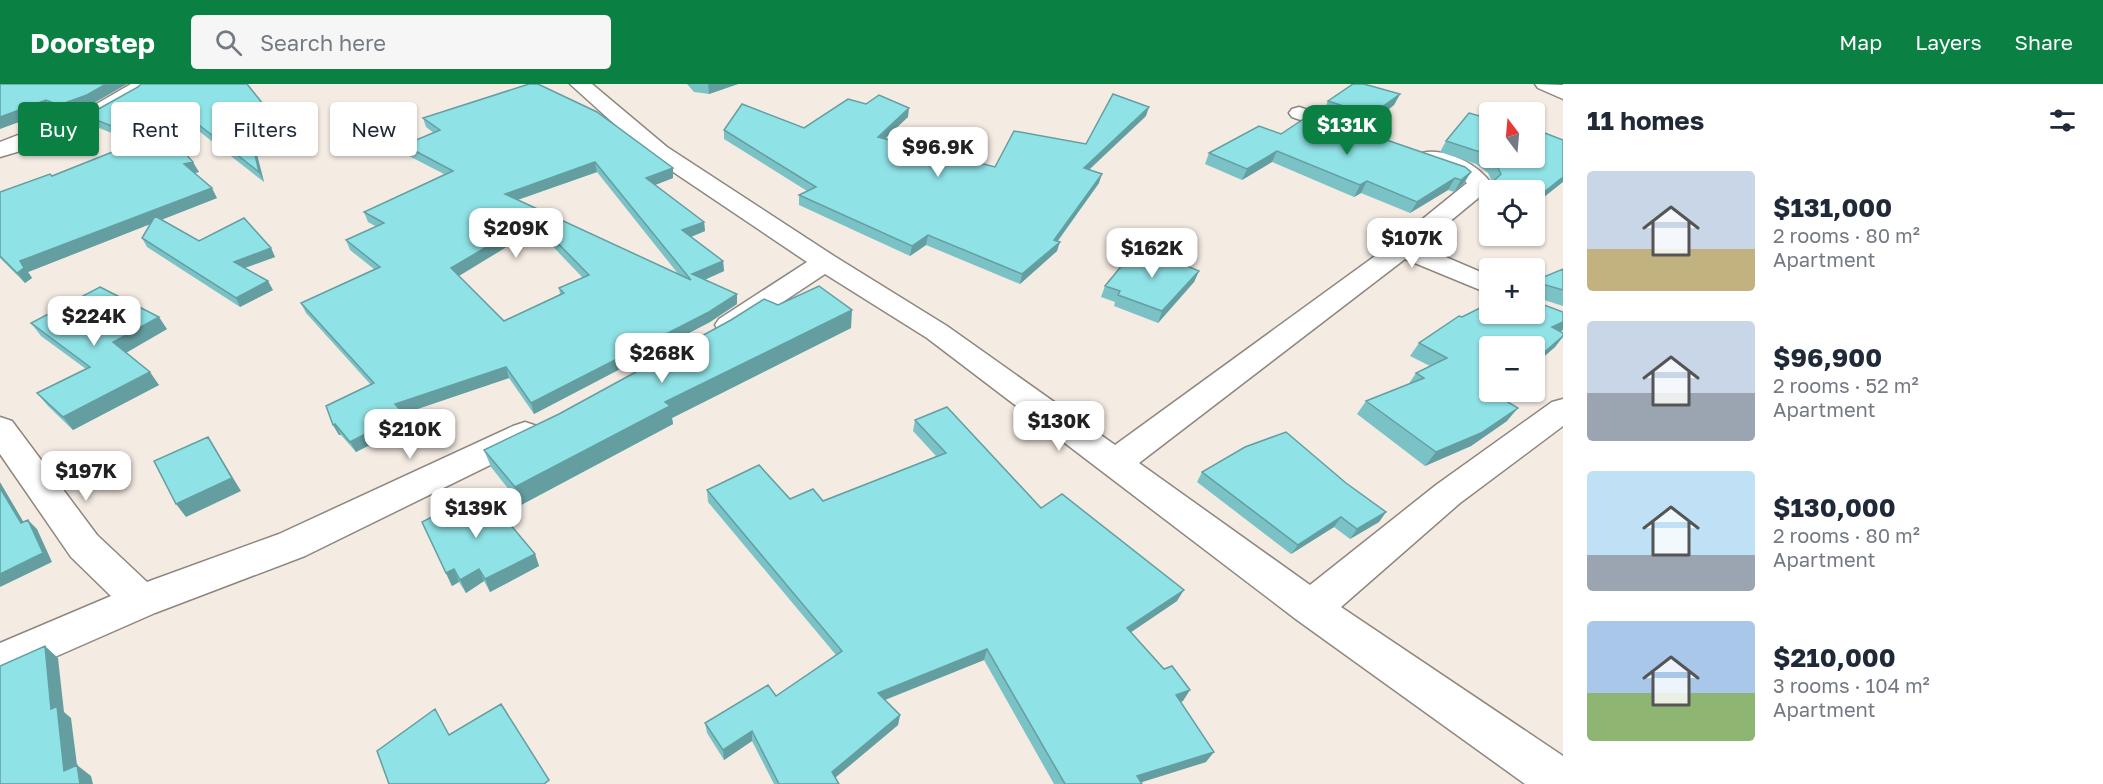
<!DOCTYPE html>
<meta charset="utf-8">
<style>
body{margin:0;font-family:"Golos Text",sans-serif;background:#f6f6f7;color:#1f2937;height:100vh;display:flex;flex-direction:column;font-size:22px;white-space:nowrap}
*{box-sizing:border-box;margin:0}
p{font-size:20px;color:#747a83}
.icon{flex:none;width:33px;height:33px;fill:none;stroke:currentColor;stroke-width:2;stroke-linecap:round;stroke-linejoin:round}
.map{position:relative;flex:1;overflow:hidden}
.drawer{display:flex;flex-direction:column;background:#fff;width:540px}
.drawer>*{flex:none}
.top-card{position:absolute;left:18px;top:18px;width:570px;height:54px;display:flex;gap:12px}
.needle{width:39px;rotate:344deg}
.tools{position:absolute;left:1479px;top:18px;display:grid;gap:12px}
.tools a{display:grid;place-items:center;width:66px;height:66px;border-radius:6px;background:#fff;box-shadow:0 2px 4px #0004;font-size:30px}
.price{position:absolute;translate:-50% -51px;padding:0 14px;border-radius:12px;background:#fff;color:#222;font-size:20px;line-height:39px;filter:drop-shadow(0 2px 3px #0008)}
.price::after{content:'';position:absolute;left:50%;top:36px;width:18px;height:14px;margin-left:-9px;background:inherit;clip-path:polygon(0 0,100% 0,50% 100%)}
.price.selected{background:#0b8043;color:#fff}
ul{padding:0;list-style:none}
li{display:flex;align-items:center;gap:18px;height:150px;padding:0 24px}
li span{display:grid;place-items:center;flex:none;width:168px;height:120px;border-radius:6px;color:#555}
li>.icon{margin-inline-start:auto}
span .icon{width:72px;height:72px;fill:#fffc;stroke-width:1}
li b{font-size:26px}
h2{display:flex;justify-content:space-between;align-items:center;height:72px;padding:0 24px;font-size:26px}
.pill{padding:0 21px;border-radius:6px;background:#fff;box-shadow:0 2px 4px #0004;font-size:21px;line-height:54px}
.pill.selected{background:#0b8043;color:#fff}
header{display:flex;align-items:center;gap:36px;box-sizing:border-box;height:84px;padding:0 30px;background:#0b8043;color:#fff}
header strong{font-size:28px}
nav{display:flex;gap:33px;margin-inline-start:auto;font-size:21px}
.search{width:420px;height:54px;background:#f6f6f7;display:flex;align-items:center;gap:15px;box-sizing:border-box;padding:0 21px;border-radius:6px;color:#747a83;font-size:22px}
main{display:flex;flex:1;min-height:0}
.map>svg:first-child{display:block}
</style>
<header>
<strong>Doorstep</strong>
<div class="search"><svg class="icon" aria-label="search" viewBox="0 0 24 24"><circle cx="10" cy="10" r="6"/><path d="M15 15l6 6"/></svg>Search here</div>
<nav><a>Map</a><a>Layers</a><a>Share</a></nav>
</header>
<main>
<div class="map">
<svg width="1563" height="700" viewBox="0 0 1563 700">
<rect width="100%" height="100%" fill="#f4ebe3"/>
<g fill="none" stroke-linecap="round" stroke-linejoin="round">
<g stroke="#8e867f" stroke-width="3">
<path id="minor" d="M131,0H152C133,28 34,64 0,73V58L93,22Z
M570,0H592L667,63L834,172L947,242L1115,361L1393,159L1467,99C1455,84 1427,87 1419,74L1422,69C1445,63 1480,81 1492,101L1488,106L1420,162L1490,192V210L1405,175L1139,379L1310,501L1436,401L1552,318L1563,315V342L1460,419L1341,523L1563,672V700H1525L1297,536L927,254L825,190L739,247L729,250L719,247L715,241L719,235L807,178L651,73Z
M1535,0L1563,1V15L1538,4Z
M1299,23L1357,42L1360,47L1357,52L1349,53L1292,33L1289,29L1292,25Z
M0,333L12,337L97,451L147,498L279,450L513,342L525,338L537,342L542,350L537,358L305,472L155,529L0,597V559L111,512L71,473L0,370Z"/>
</g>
<use href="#minor" fill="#fff" fill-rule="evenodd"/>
</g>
<path fill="#7bc2c6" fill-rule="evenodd" d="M0,0H127L92,20L64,31L52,26Z
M687,0H738L709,10L694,8Z
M138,3L288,56L255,63L264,98L181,33L166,48L199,88L195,89L217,114L161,136L199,157L271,164L275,173L245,184L273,206L240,223L147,163L142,154L150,140L28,188L32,194L25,199L0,174V108L52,92L136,59L92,41L86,32Z
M1400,10L1394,21L1366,43L1323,28L1328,17Z
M1146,32L1089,86L1099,99L1058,157L1057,167L1020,200L926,161L910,172L799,121V111L807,107L724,55V46L804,44L908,33L885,54L995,83L1086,60Z
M423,34L673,84V94L655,101L704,138L705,147L691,153L723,177L724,187L704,196L737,220L710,238L534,330L509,294L404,329L409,341L356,368L341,351H339L333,341L371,301L306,229L301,219L374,185L350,166L346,156L377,143L368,138L364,128L444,90L407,71L404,61L434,49L426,43ZM597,88L679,191L518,116ZM536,145L583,194L559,204L560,210L504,237L458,192Z
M1281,50L1471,88L1464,99L1454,108L1448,106L1410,129L1361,109L1354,113L1272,78L1242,96L1205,80L1209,69Z
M1446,57L1534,74L1490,106V121L1477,116L1485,105L1492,98L1488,89L1476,80L1440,68Z
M1150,177L1190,178L1188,183L1199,187L1194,198L1158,239L1114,222L1115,218L1101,213L1105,202Z
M1563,185V222L1541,215L1538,219L1563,228V246L1560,247L1563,249V253L1555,263L1534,281V262L1490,308H1505L1499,312L1507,337L1471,362L1425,382L1357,330L1366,317L1408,301L1416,289L1430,282L1410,272L1419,259L1462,233L1534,197Z
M778,221L851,244L672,334L673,340L521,421L491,383L484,366L559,330Z
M31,239L167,245L126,269L159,301L73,346L48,322L37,309L86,285L41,252Z
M915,336L1177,517L1131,548L1183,617L1180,618L1206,678L1141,698L1142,700H1054L984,576L885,616L900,631L898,641L835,694L839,700H774L752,657L724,676L707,649L705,639L776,612L836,571L708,418L707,406L823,417L936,372L913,347Z
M1202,388L1346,399L1386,428L1379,438L1350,455L1334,443L1291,470L1197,398Z
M422,438L535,470L539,482L490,508L484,497L466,509L459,498L452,502Z"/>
<path fill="#649ea1" d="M106,0H127L92,20L64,31L59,21Z
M708,0H738L709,10Z
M1400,10L1394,21L1366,43L1371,31Z
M46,16L52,26L0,45V33Z
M176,23L181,33L151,65L145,55Z
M1149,23L1146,32L1081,93L1084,84Z
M909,24L908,33L877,62L878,53Z
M284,46L288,56L255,63L264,98L259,88L251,53Z
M1277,67L1272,78L1242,96L1247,85Z
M193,78L199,88L190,90L184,80Z
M595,78L597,88L508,119L505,110Z
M673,84V94L647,104L646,94Z
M1471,88L1464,99L1454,108L1461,96Z
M1102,90L1099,99L1053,163L1060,158L1057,167L1020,200L1022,190L1054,156Z
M1563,93V98L1534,121V116Z
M1455,94L1448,106L1410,129L1417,118Z
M1367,97L1361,109L1354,113L1360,101Z
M212,104L217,114L28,188L32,194L25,199L17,189L20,177Z
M534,135L536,145L454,195L451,184Z
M704,138L705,147L683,156L682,146Z
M928,151L926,161L910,172L912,162Z
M271,164L275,173L239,186L234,178Z
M723,177L724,187L693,201L692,190Z
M1199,187L1194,198L1158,239L1162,227Z
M268,197L273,206L240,223L236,214Z
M737,210V220L710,238L534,330L531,319Z
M852,226L851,244L672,334L673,340L521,421L515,403L665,318Z
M159,233L167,245L122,271L113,258Z
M1563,238V246L1542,256L1552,243Z
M1563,252L1555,263L1534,281V277Z
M506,283L509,294L400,331L395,320Z
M150,288L159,301L73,346L63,333Z
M1500,308H1505L1486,324L1496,311Z
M1518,324L1507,337L1471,362L1425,382L1436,368Z
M404,330L409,341L356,368L350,358Z
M335,340L341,351H339L333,341Z
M208,353L241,407L186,433L176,420Z
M0,398L30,449L21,439L0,404Z
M1386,428L1379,438L1350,455L1357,445Z
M1341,433L1334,443L1291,470L1298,461Z
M28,436L37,445L52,478L0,503V490Z
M535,470L539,482L490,508L485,495Z
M454,485L459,498L452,502L446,489Z
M479,485L484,497L466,509L460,496Z
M1184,506L1177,517L1121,555L1127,544Z
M45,562L58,574L64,628L71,634L77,681L91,692L93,700H80L64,687L51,625Z
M987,565L984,576L877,619L878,609Z
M1190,606L1183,617L1169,622L1176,611Z
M900,631L898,641L831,697L832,688Z
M752,647V657L724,676L723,666Z
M1214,668L1206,678L1136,700L1137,692Z"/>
<path fill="#8fe2e6" stroke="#649ea1" stroke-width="1.5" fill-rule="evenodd" d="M0,0H106L87,11L59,21L46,16L0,33Z
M141,0H247L284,46L251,53L259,88L176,23L145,55L165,47L193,78L184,80L212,104L20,177L24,184L17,189L0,172V108L50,90L52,92L145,55L86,32L138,3Z
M529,0H538L597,28L673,84L646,94L704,138L682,146L723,177L692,190L737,210L709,228L531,319L506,283L395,320L404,330L350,358L335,340L333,341L326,322L374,299L301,219L380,183L346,156L384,139L364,128L453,87L404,61L440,46L423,34ZM595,78L691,196L505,110ZM534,135L589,191L559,204L564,209L504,237L451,184Z
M1353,0H1364L1400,10L1371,31L1328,17Z
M1113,10L1149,23L1084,84L1102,90L1054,156L1060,158L1022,190L928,151L912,162L799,111L816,103L724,46L742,20L804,44L848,15L866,20L879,11L909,24L878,53L995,83L1014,47L1086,60Z
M1469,29L1490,35V74H1534V47L1536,48L1537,46L1563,56V93L1534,116V106L1490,107L1485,105L1501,90L1495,78L1483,69L1446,57Z
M1311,30L1465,83L1471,88L1461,96L1455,94L1417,118L1367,97L1360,101L1277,67L1247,85L1209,69L1259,42L1281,50Z
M155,132L199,157L244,134L271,164L234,178L268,197L236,214L142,154Z
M1160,167L1190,178L1187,182L1199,187L1162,227L1118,211L1120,207L1105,202L1133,168L1150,177Z
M1563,185V206L1542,200L1541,215L1536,216V218L1563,228V238L1552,243L1563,249V252L1534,277V262H1490V308H1500L1496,311L1518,324L1481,349L1436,368L1366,317L1424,294L1416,289L1447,274L1419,259L1459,232L1462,233L1490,219V230H1534V197Z
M819,202L852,226L665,318L670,322L515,403L484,366L559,330L731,236L764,215L778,221Z
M100,203L159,233L113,258L150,288L63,333L37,309L90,283L31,239Z
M947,323L1041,424L1062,410L1184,506L1127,544L1164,585L1172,582L1190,606L1176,611L1214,668L1137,692L1142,700H1065L987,565L878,609L900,631L832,688L839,700H779L752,647L723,666L705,639L768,601L776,612L842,567L707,406L759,381L790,415L813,405L823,417L946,369L915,336Z
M1286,348L1346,399L1386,428L1357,445L1341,433L1298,461L1202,388L1245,363Z
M208,353L232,394L176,420L154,377Z
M0,404L21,439L28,436L43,469L0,490Z
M482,407L535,470L485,495L479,485L460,496L454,485L446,489L422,438Z
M45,562L51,625L57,622L64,687L77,681L80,700H0V582Z
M501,620L549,696L544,700H389L377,667L435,625L449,651Z"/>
</svg>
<div class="tools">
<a><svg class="needle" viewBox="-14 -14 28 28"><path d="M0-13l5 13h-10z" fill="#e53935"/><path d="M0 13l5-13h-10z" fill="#747a83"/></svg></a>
<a><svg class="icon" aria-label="locate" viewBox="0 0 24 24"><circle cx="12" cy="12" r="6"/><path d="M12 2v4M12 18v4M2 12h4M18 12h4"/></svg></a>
<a>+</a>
<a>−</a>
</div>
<b class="price selected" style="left:1347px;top:72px">$131K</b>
<b class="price" style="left:938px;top:94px">$96.9K</b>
<b class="price" style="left:516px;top:175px">$209K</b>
<b class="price" style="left:1412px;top:185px">$107K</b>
<b class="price" style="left:1152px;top:195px">$162K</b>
<b class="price" style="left:94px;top:263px">$224K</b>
<b class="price" style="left:662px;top:300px">$268K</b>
<b class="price" style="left:1059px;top:368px">$130K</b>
<b class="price" style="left:410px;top:376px">$210K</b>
<b class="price" style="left:86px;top:418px">$197K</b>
<b class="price" style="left:476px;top:455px">$139K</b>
<div class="top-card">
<a class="pill selected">Buy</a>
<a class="pill">Rent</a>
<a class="pill">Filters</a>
<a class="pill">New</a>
</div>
</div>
<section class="drawer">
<h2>11 homes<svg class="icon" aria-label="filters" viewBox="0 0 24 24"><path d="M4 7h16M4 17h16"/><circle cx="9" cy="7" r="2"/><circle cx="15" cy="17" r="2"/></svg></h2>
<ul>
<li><span style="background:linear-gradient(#c9d6e8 65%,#c2b280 0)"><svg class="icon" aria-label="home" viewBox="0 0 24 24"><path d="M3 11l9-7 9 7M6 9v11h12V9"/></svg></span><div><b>$131,000</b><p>2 rooms · 80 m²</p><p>Apartment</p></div></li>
<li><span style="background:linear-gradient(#c9d6e8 60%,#9aa5b1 0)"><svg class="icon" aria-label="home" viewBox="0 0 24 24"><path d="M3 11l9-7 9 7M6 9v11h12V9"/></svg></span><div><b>$96,900</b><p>2 rooms · 52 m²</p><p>Apartment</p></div></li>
<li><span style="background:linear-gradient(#bfe0f5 70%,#9aa5b1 0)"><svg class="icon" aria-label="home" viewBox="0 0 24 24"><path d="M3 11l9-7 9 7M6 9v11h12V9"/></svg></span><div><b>$130,000</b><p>2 rooms · 80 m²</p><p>Apartment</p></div></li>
<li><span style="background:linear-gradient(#a9c7e8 60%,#8fb573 0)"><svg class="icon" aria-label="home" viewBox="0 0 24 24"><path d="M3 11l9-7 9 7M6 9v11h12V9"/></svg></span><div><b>$210,000</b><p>3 rooms · 104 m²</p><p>Apartment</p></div></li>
</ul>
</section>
</main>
